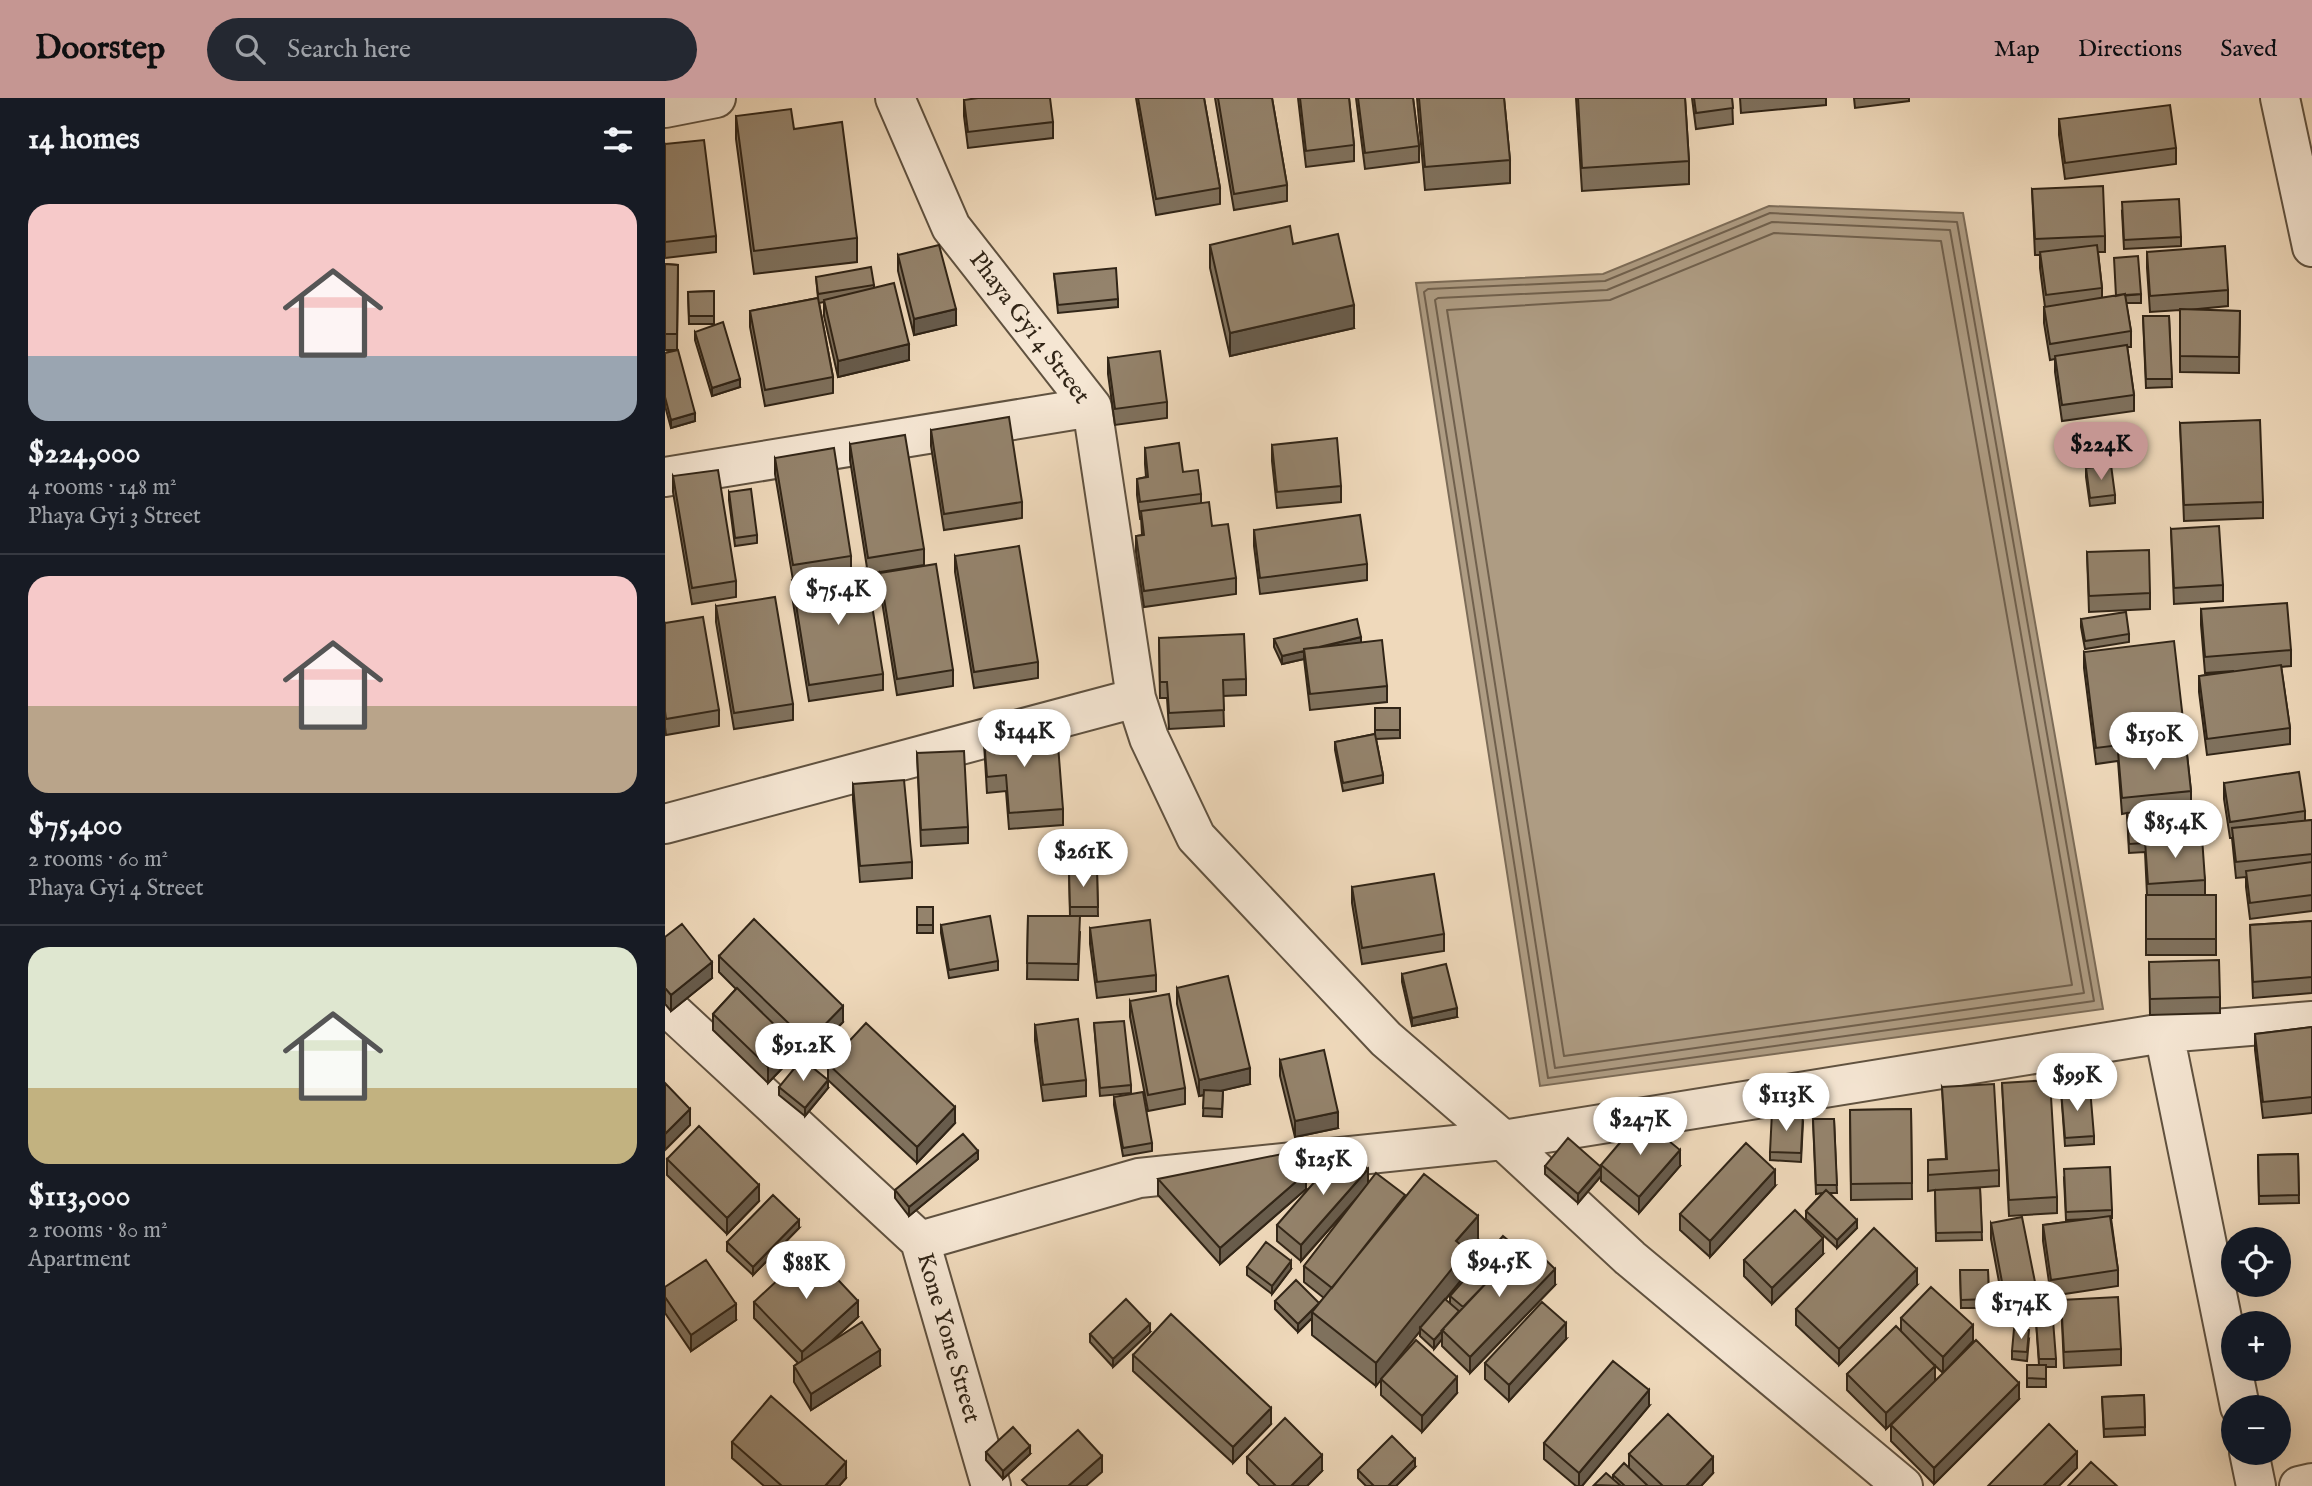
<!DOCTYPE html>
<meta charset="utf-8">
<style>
body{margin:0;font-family:"IM FELL English",serif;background:#242831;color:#f1f3f6;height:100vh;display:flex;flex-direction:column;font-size:26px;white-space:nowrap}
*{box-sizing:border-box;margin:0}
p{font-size:23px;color:#9ea1a6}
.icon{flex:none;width:38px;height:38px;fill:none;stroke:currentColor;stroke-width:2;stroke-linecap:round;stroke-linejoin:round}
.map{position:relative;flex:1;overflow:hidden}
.details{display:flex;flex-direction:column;background:#171b24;width:665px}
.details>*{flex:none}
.controls{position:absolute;left:1556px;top:1129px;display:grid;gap:14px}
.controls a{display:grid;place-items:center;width:70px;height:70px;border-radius:50%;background:#171b24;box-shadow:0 7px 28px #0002;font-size:35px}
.price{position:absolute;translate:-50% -60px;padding:0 16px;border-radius:24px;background:#fff;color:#222;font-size:23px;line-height:46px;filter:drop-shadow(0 2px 4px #0008)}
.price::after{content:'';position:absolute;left:50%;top:42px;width:21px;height:16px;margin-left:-10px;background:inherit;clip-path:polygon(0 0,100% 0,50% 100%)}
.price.on{background:#c59692;color:#111}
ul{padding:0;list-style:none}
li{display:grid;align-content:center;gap:14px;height:371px;padding:0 28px}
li+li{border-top:2px solid #363941}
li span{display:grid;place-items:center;height:217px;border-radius:21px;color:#555}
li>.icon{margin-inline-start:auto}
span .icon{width:126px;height:126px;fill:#fffc;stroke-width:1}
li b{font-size:30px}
h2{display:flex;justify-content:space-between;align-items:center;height:84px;padding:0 28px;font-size:30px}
header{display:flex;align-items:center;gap:42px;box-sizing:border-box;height:98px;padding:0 35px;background:#c59692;color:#111}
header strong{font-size:33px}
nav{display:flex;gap:38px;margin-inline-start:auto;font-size:24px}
.search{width:490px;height:63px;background:#242831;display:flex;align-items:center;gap:18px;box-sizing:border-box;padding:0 24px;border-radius:38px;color:#9ea1a6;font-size:26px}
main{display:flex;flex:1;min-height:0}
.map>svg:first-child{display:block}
</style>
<header>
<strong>Doorstep</strong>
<div class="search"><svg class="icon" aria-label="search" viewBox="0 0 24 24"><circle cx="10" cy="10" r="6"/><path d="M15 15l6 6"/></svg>Search here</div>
<nav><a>Map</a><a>Directions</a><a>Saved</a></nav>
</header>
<main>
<section class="details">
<h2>14 homes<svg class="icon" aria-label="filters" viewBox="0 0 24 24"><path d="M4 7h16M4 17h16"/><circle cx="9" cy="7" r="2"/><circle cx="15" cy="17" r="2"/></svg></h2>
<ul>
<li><span style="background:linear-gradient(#f6c9c9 70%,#9aa5b1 0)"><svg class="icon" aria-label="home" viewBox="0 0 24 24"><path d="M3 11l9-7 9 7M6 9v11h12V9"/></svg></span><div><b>$224,000</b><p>4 rooms · 148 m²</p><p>Phaya Gyi 3 Street</p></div></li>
<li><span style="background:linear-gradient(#f6c9c9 60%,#b9a48a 0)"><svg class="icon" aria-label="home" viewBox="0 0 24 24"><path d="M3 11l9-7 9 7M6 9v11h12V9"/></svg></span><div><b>$75,400</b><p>2 rooms · 60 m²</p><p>Phaya Gyi 4 Street</p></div></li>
<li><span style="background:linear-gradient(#dfe7d0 65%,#c2b280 0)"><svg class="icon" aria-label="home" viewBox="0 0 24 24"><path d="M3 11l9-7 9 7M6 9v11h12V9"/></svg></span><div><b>$113,000</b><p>2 rooms · 80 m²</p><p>Apartment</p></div></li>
</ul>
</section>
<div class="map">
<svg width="1647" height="1388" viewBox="0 0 1647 1388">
<rect width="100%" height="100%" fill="#efd9bb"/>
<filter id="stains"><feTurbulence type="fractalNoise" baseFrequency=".00286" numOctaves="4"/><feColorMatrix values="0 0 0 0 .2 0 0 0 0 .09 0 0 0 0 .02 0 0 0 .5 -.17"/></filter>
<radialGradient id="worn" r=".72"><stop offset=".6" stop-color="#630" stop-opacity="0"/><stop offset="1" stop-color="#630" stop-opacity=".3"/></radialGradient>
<path fill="#ae9c83" stroke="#7c6c58" stroke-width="2" d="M1104,108L1298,115L1438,911L875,988L751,185L938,176Z"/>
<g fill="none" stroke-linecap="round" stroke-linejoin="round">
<path stroke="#70604d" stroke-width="2" d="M1105,115L1292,124L1429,903L883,980L759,194L763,191L940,183Z
M1107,124L1285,132L1419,895L890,970L770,202L773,200L942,192Z
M1109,135L1276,143L1407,887L899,958L782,212L945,202Z"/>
<g stroke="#605240" stroke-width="42">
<path id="minor" d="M230,0L286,129L427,309L471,600L484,640L531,739L721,941L838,1042L965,1160L1238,1388
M1615,0L1647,149
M0,379L427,309
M0,726L471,600
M0,907L255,1143L326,1388
M1499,935L1575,1309
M255,1143L474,1080L838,1042L1499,935L1647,923
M1584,1354L1591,1388
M1634,1388L1647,1385"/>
</g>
<g stroke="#605240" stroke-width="42">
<path id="tertiary" d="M0,10L51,0"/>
</g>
<use href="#minor" stroke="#f5e6d3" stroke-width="38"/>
<use href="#tertiary" stroke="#f5e6d3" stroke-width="38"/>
</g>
<path fill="#7f715d" stroke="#312517" stroke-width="2" d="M471,0H539L555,90V106L491,117Z
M550,0H607L622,87V103L569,112Z
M633,0H684L689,47V63L641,69Z
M691,0H748L754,48V64L700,71Z
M752,0H839L845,62V85L760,92Z
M911,0H1020L1024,63V86L917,93Z
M1027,0H1067L1068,26L1031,31Z
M1075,0H1161V7L1076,15Z
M1189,0H1244V3L1190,10Z
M299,2L388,24V40L303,50L299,18Z
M71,18L129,31L192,140V164L89,176L71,41Z
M1394,21L1511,50V66L1400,81L1394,37Z
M0,46L51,138V154L0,160Z
M1367,91L1440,138V154H1433L1437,190V200L1476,196V205H1461L1466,233V249H1462L1469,297V313L1397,323L1390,274V261L1385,262L1379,225V209H1380L1375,170V157H1370Z
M1457,113L1516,139V148L1459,151Z
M628,146L689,230L565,258L545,170V147Z
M1482,154L1563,192V208L1523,212L1575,213L1574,275L1515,274V212L1485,214L1482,170Z
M233,157L291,227L249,237L233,173Z
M0,166L13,167L12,252L30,323L6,330L0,308V255L11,252H0Z
M389,176L453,201V209L393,215Z
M151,179L209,187V190L244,262L173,279L159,218V204L154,205L168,279V295L100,308L85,229V213L153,200Z
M49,193V226H24L23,194Z
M1478,218H1504L1507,289L1481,290Z
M30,234L75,289L47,298L30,242Z
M443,260L502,304V320L450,327L443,276Z
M1515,325L1598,404V420L1519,423Z
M266,332L357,404V420L279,432L266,348Z
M185,346L259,451V467L203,476L185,362Z
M607,347L676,388V404L612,410L607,363Z
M480,350L518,374L536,396V405L571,480V496L479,509L471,454V438L477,437L476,419L475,420L472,397V381L481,379L480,366Z
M110,360L186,458V472L218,576V592L144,603L127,498L128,482L110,376Z
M1421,370L1450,397V405L1425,408L1421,379Z
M8,378L71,483V499L27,506L8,394Z
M64,394L92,437V445L70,448L64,402Z
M1506,431L1558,487V503L1509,506Z
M589,432L702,466V482L595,496L589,448Z
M1422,454L1485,495V511L1424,514Z
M290,458L373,564V580L309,590L290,474Z
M215,475L288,572V588L232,597L215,491Z
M51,508L128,606V622L69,631L51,524Z
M1536,511L1626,552V568L1616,569L1625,630V646L1542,657L1534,594V578L1569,573L1540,575L1536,527Z
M1416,521L1464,536V544L1420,551L1416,529Z
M0,525L54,612V628L1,637L0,629Z
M494,540L581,581V597L558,598L559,628L504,631L502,600H495Z
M609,541L696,544L722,588V604L645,612L639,561L617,566L609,549Z
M1419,554L1520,639L1526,693V709L1465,715L1533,740L1540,782V797H1551V857H1481V797H1482L1480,754L1464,755L1462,715L1457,716L1453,663L1431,666L1419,570Z
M710,610H735V640L711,641L718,677V685L678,693L670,652V644L710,636Z
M318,628L362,650L398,711V727L344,731L341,693L322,695Z
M252,655L303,729V745L256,748Z
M1559,685L1640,713V723L1647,722V813L1585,821L1581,789V779L1571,780L1567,740H1565L1559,701Z
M188,686L247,764V780L195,784L188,702Z
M404,773H432L433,818H405Z
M687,789L779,836V853L697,866L687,805Z
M252,809H268V835H252Z
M363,818L415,834L413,882L362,881Z
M1647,823V895L1588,900L1585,827Z
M276,827L333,863V872L284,880L276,835Z
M425,830L491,877V893L432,900L425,846Z
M0,839L47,880L6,913L0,906Z
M54,858L178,924L143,960L127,945V960L103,985L48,932V916L71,891L54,874Z
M1484,864L1555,899V915L1485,917Z
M737,876L792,919L747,928L737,884Z
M512,890L585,986L554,993H558L557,1019L538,1018L539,997L534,998L512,906Z
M465,903L520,990V1006L483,1013L465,919Z
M429,925L466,987V995L435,998Z
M370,927L421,982V998L378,1003L370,943Z
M1647,929V1015L1598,1020L1590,952V936Z
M615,962L673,1030L630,1039L615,978Z
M163,966L290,1025L252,1065L163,982Z
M1337,985L1392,1099V1115L1344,1118Z
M114,989L163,990L140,1018L114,997Z
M1277,989L1334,1072V1088L1276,1092L1315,1090L1317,1142L1271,1143L1270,1092L1263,1093V1062L1281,1061Z
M1396,992L1429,1038V1046L1400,1048Z
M449,999L487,1045V1053L458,1058L449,1007Z
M1246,1011L1247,1101L1186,1102L1185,1012Z
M1148,1021H1169L1172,1095H1165L1192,1130L1172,1150L1141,1121V1113L1158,1095L1151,1096Z
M1138,1024L1136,1064L1105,1062V1054Z
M1633,1056L1634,1105L1594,1106L1593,1057Z
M2,1061L94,1103L62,1136L2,1077Z
M313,1061L244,1118L230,1100V1092Z
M936,1067L1015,1068L974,1115L936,1083V1078L913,1105L880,1076V1068L936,1069Z
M1399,1080L1447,1112V1120H1446L1453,1172V1188L1386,1198L1378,1143V1127L1426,1121L1401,1122Z
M493,1081L641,1091L555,1166L493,1097Z
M703,1085L740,1100L813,1141L802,1154V1175L777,1206L785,1205V1198L890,1187L805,1275L777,1248V1241L769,1251L755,1238V1233L719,1277L792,1295L757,1334L716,1297V1281L711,1288L647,1237V1220L633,1234L610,1211V1203L654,1205L659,1200L639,1184V1168L692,1100L636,1163L612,1143V1127Z
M1110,1088L1045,1159L1015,1132V1116Z
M1326,1125L1372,1194V1210L1340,1216L1326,1141Z
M134,1130L88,1177L62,1153V1144Z
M1158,1156L1107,1206L1079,1178V1162Z
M582,1169L626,1171L607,1196L582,1177Z
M1295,1172H1323L1324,1210H1296Z
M1252,1187L1174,1267L1131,1227V1211Z
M0,1189L71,1222L26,1253L0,1215Z
M1396,1202L1456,1251V1267L1399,1270Z
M89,1204L193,1219L165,1245L215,1268L146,1312L129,1284V1268L133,1265L89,1220Z
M1236,1220L1308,1243L1278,1275L1263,1261L1270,1284L1354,1301L1269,1386L1226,1343V1327L1258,1295L1221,1331L1182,1292V1276L1236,1234Z
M1371,1223L1391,1261V1269H1381V1289H1362V1267H1374Z
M485,1234L448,1269L425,1244V1236Z
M901,1241L844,1303L820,1281V1265Z
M1364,1241L1362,1263L1347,1261V1253Z
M468,1257L606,1326L568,1365L468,1273Z
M1479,1297L1480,1337L1439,1339L1437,1299Z
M984,1308L917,1388H911L879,1361V1345Z
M67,1344L181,1380L174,1388H99L67,1360Z
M321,1354L365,1356L338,1381L321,1362Z
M964,1356L1048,1375L1036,1388H929L948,1381V1377L964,1370Z
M582,1359L657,1373L642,1388H595L582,1375Z
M750,1369L731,1388H701L693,1380V1372Z"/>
<path fill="#685c4c" stroke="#312517" stroke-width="2" d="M689,207V230L565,258V235Z
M291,211V227L249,237V221Z
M244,246V262L173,279V263Z
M75,281V289L47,298V290Z
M30,315V323L6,330V322Z
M696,539V547L639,553Z
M639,553V561L617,566V558Z
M47,864V880L6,913V897Z
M178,908V924L143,960V944Z
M792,910V919L747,928V920Z
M127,944V960L103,985V969Z
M585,970V986L534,998V982Z
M163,982V990L140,1018V1010Z
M290,1009V1025L252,1065V1049Z
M25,1011V1027L0,1052V1036Z
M673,1014V1030L630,1039V1023Z
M1015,1052V1068L974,1115V1099Z
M313,1053V1061L244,1118V1109Z
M936,1070V1078L913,1105V1096Z
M703,1071V1087L636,1163V1147Z
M1110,1072V1088L1045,1159V1143Z
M641,1075V1091L555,1166V1150Z
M94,1087V1103L62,1136V1120Z
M813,1118V1141L802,1154V1175L756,1231L755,1230V1233L711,1288V1265L791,1143Z
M134,1122V1130L88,1177V1169Z
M1192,1122V1130L1172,1150V1142Z
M1158,1140V1156L1107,1206V1190Z
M626,1163V1171L607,1196V1188Z
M890,1171V1187L805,1275V1259Z
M1252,1171V1187L1174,1267V1251Z
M193,1203V1219L137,1270V1254Z
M654,1205L647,1214V1220L633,1234V1226Z
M71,1206V1222L26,1253V1237Z
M901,1225V1241L844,1303V1287Z
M485,1226V1234L448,1269V1261Z
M1308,1227V1243L1278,1275V1259Z
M777,1233V1241L769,1251V1242Z
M215,1252V1268L146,1312V1296Z
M1270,1268V1284L1221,1331V1315Z
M792,1279V1295L757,1334V1318Z
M1354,1285V1301L1269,1386V1370Z
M984,1292V1308L917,1388H914V1375Z
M606,1310V1326L568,1365V1349Z
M365,1348V1356L338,1381V1373Z
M1412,1354V1370L1394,1388H1378Z
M657,1357V1373L642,1388H626Z
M437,1358V1374L421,1388H403Z
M1048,1359V1375L1036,1388H1021Z
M750,1361V1369L731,1388H723Z
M181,1364V1380L174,1388H160Z"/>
<path fill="#94836c" stroke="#312517" stroke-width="2" d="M313,0H385L388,24L303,34L299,2Z
M473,0H539L555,90L491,101Z
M553,0H607L622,87L569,96Z
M635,0H684L689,47L641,53Z
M693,0H748L754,48L700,55Z
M754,0H839L845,62L760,69Z
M913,0H1020L1024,63L917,70Z
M1029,0H1067L1068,10L1031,15Z
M1505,7L1511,50L1400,65L1394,21Z
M126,11L129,31L177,24L192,140L89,153L71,18Z
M39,42L51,138L0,144V46Z
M1438,88L1440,138L1370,141L1367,91Z
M1514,101L1516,139L1459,142L1457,104Z
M625,128L628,146L673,136L689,207L565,235L545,147Z
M274,147L291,211L249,221L233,157Z
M1432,147L1437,190L1381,197L1375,154Z
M1560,148L1563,192L1485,198L1482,154Z
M1473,158L1476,196L1460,197V196L1451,198L1449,160Z
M0,166L13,167L12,236H0Z
M206,169L209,187L153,196L151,179Z
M451,170L453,201L393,207L389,176Z
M229,185L244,246L173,263L159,202Z
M49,193V218H24L23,194Z
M1460,196L1466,233L1385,246L1379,209Z
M153,200L168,279L100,292L85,213Z
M1515,211L1575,213L1574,259L1515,258Z
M1478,218H1504L1507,281H1481Z
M58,224L75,281L47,290L30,234Z
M1462,247L1469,297L1397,307L1390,258Z
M13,252L30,315L6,322L0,299V255Z
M495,253L502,304L450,311L443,260Z
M344,319L357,404L279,416L266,332Z
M1595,322L1598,404L1519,407L1515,325Z
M240,337L259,451L203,460L185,346Z
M672,340L676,388L612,394L607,347Z
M514,345L518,374L533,372L536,396L475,404L472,381L483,379L480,350Z
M169,350L186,458L128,467L110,360Z
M1446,367L1450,397L1425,400L1421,370Z
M53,372L71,483L27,490L8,378Z
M86,391L92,437L70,440L64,394Z
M544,404L547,428L563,426L571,480L479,493L471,438L479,437L476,413Z
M695,417L702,466L595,480L589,432Z
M1554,428L1558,487L1509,490L1506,431Z
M354,448L373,564L309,574L290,458Z
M1484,452L1485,495L1424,498L1422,454Z
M271,466L288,572L232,581L215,475Z
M201,470L218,576L144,587L127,482Z
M110,499L128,606L69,615L51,508Z
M1622,505L1626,552L1540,559L1536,511Z
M1461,514L1464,536L1420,543L1416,521Z
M38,519L54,612L1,621L0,613V525Z
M692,521L696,539L654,549L639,551V553L617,558L609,541Z
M579,536L581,581L558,582L559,612L504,615L502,584H495L494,540Z
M717,542L722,588L645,596L639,551Z
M1509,543L1520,639L1431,650L1419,554Z
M1616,567L1625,630L1542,641L1534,578Z
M710,610H735V632H710Z
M360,625L362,650L393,647L398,711L344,715L341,677L322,679L318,628Z
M710,636L718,677L678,685L670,644Z
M1521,647L1526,693L1457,700L1453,654Z
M299,653L303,729L256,732L252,655Z
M1634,674L1640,713L1565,724L1559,685Z
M239,682L247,764L195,768L188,686Z
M1531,711L1533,740L1480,743V745L1464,746L1462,715Z
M1647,722V756L1571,764L1567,730Z
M1537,739L1540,782L1483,786L1480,743Z
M1647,764V797L1585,805L1581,773Z
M404,773H432L433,809H405Z
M769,776L779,836L697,850L687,789Z
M1481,797H1551V841H1481Z
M252,809H268V827H252Z
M325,818L333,863L284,872L276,827Z
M363,818H415L413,866L362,865Z
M89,821L178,908L143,944L54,858Z
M485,822L491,877L432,884L425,830Z
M1647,823V879L1588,884L1585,827Z
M17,826L47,864L6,897L0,890V839Z
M1554,862L1555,899L1485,901L1484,864Z
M781,866L792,910L747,920L737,876Z
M563,878L585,970L534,982L512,890Z
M72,890L127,944L103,969L48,916Z
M504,896L520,990L483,997L465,903Z
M413,921L421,982L378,987L370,927Z
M459,923L466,987L435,990L429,925Z
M201,925L290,1009L252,1049L163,966Z
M1647,929V999L1598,1004L1590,936Z
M659,952L673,1014L630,1023L615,962Z
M137,961L163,982L140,1010L114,989Z
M1385,982L1392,1099L1344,1102L1337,985Z
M0,985L25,1011L0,1036Z
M1329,986L1334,1072L1263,1077V1062L1282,1061L1277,989Z
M1425,990L1429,1038L1400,1040L1396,992Z
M539,992L558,993L557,1011L538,1010Z
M478,994L487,1045L458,1050L449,999Z
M1246,1011L1247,1085L1186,1086L1185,1012Z
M1107,1014L1138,1016L1136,1055L1105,1054Z
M976,1020L1015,1052L974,1099L936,1067Z
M1148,1021H1169L1172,1087H1151Z
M34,1028L94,1087L62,1120L2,1061Z
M298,1036L313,1053L244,1109L230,1092Z
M903,1040L936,1069L913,1096L880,1068Z
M1081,1045L1110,1072L1045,1143L1015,1116Z
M679,1050L703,1071L636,1147L612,1127Z
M622,1055L641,1075L555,1150L493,1081Z
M1633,1056L1634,1097L1594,1098L1593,1057Z
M1445,1069L1447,1112L1401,1114L1399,1071Z
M711,1075L740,1097L667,1190L639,1168Z
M759,1076L813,1118L791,1143L802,1152L711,1265L647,1214Z
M1315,1090L1317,1134L1271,1135L1270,1092Z
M1161,1092L1192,1122L1172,1142L1141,1113Z
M108,1097L134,1122L88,1169L62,1144Z
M1130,1112L1158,1140L1107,1190L1079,1162Z
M1445,1118L1453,1172L1386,1182L1378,1127Z
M1357,1119L1372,1194L1340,1200L1326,1125Z
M1209,1130L1252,1171L1174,1251L1131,1211Z
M838,1138L854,1151L798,1209L785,1198Z
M861,1143L890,1171L805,1259L777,1232Z
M601,1144L626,1163L607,1188L582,1169Z
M145,1152L193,1203L137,1254L89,1204Z
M41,1162L71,1206L26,1237L0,1199V1189Z
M1295,1172H1323L1324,1201L1296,1202Z
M631,1182L654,1205L633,1226L610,1203Z
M1266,1189L1308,1227L1278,1259L1236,1220Z
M1453,1199L1456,1251L1399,1254L1396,1202Z
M461,1201L485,1226L448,1261L425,1236Z
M780,1201L794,1213L777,1232H778L769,1242L755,1230Z
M877,1204L901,1225L844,1287L820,1265Z
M506,1216L606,1310L568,1349L468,1257Z
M1388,1222L1391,1261H1374L1371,1223Z
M197,1224L215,1252L146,1296L129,1268Z
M1231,1228L1270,1268L1221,1315L1182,1276Z
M1349,1231L1364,1232L1362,1254L1347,1253Z
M751,1242L792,1279L757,1318L716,1281Z
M1311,1242L1354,1285L1269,1370L1226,1327Z
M948,1263L984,1292L914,1375L879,1345Z
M1362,1267H1381V1281L1362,1280Z
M1479,1297L1480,1329L1439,1331L1437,1299Z
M106,1298L181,1364L160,1388H117L67,1344Z
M1003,1316L1048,1359L1021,1388H998L964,1356Z
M620,1320L657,1357L626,1388H611L582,1359Z
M1384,1326L1412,1354L1378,1388H1323Z
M348,1329L365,1348L338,1373L321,1354Z
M413,1332L437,1358L403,1388H363L357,1382Z
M727,1338L750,1361L723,1388H709L693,1372Z
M1426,1364L1452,1388H1403Z
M959,1365L983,1388H960L948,1377Z
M941,1375L956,1388L929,1387Z"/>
<g text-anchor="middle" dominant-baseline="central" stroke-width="5" stroke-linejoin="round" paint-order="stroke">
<g font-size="24" fill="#312517" stroke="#f5e6d3">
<text transform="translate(364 230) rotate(53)">Phaya Gyi 4 Street</text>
<text transform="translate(283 1240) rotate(74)">Kone Yone Street</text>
</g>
</g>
<rect width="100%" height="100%" filter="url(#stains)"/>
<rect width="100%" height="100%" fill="url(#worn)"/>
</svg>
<div class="controls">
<a><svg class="icon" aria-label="locate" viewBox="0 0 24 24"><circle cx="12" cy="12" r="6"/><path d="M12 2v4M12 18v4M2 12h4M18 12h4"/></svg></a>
<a>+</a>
<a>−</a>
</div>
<b class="price on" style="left:1436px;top:384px">$224K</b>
<b class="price" style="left:173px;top:529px">$75.4K</b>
<b class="price" style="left:359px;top:671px">$144K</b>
<b class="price" style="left:1489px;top:674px">$150K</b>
<b class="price" style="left:1510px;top:762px">$85.4K</b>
<b class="price" style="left:418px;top:791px">$261K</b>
<b class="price" style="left:138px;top:985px">$91.2K</b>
<b class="price" style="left:1412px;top:1015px">$99K</b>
<b class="price" style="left:1121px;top:1035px">$113K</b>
<b class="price" style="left:975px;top:1059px">$247K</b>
<b class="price" style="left:658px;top:1099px">$125K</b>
<b class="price" style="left:834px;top:1201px">$94.5K</b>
<b class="price" style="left:141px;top:1203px">$88K</b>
<b class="price" style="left:1356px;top:1243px">$174K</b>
</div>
</main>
